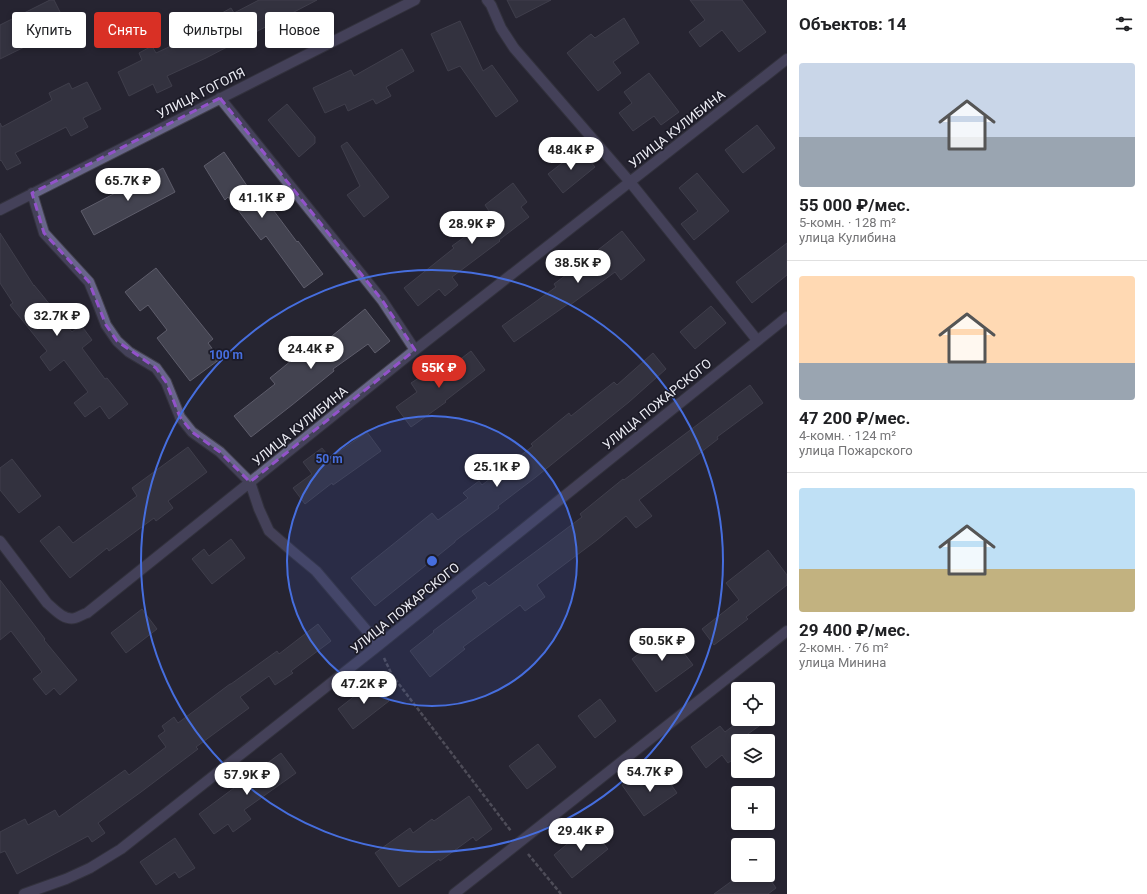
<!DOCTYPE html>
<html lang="ru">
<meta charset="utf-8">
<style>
body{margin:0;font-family:Roboto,sans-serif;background:#f6f6f6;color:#202124;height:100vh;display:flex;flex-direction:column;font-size:15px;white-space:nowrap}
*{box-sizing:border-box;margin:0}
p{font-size:13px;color:#757577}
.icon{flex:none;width:22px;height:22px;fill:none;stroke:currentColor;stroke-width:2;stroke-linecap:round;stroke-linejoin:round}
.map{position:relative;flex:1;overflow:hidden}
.sheet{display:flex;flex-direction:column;background:#fff;width:360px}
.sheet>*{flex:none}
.guide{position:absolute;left:12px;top:12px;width:380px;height:36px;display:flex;gap:8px}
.fabs{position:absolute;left:731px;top:682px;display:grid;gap:8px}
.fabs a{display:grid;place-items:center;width:44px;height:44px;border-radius:4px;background:#fff;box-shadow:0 2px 6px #0003;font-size:20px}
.price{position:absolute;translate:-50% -34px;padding:0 9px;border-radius:14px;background:#fff;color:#222;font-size:13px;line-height:26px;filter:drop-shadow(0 1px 2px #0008)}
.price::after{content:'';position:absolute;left:50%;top:24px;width:12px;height:9px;margin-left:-6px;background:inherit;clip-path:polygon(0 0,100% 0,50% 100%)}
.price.active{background:#d93025;color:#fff}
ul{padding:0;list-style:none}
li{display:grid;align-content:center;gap:8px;height:212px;padding:0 12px}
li+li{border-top:1px solid #e0e0e0}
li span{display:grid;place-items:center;height:124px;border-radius:4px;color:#555}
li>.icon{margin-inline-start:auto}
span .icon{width:72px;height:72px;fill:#fffc;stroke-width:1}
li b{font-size:17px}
h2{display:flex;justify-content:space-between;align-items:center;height:48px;padding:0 12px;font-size:17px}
.chip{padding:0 14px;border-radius:4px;background:#fff;box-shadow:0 2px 6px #0003;font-size:14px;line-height:36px}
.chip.active{background:#d93025;color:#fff}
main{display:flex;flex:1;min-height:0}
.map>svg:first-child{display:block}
</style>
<main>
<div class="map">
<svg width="787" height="894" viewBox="0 0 787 894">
<rect width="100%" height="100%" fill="#262531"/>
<path fill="#434350" stroke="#5e5d6b" d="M50,0H54L67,26L0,59V25Z
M259,0H317L206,58L167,76L172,86L157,93L153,84L129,96L118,72L142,60L139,53L152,46L156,53L214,26L211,19L231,8L234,13Z
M507,0H551L516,18Z
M690,0H742L766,32L739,52L722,30L700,47L689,32L705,20Z
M624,18L639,43L613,62L621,73L598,91L567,53L591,34L595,38Z
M460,21L483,71L492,65L518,101L496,117L460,66L448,71L431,34Z
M402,49L414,71L386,87L391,96L376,104L373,99L348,111L345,104L325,113L313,88L351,70L354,76Z
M649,73L679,112L661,125L654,116L633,131L619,113L632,103L624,92Z
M87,82L101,109L83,118L88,127L71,136L66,127L15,153L21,163L7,170L1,160L0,161V123L2,127L52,100L49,93L69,83L72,89Z
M287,104L315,137V143L299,157L268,120Z
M757,125L775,148L743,173L725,150Z
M347,142L389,197L364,217L347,195L360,186L341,146Z
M580,149L595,167L563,193L548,174Z
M224,152L256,199L262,195L297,242L298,241L323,274L304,288L266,236L261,240L228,197L225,200L204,166Z
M163,168L175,192L94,235L81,211Z
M697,173L729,211L694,240L681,224L698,211L679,188Z
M513,183L527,202L521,207L529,217L499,240L500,241L452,277L458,285L445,296L439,289L418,306L404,288L454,248L452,246L470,233L466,228L489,211L485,205Z
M622,231L645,260L621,280L615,272L570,305L568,304L514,342L502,326L556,287L554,284L598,251V250Z
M0,233L34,286V285L72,332L81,325L92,340L82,348L105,379L107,378L128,404L109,419L100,406L85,417L74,403L88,392L64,360L50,371L40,357L47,351L10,305L13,303L0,283Z
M787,243V275L752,303L736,282Z
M156,268L213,339L208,343L220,359L190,381L157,338L167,330L148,305L140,311L125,292Z
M711,306L726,323L695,349L680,332Z
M365,309L390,341L375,353L368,344L333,369L334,371L292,405L251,437L234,416L275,384L270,378L297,356L293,350L307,338L316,349Z
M471,351L485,370L445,401L446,402L411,427L396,407L417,392L411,383L425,374L431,382Z
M653,353L666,369L629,402L536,477L498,506L499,508L455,541V542L375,606L351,578L432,513L438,520L468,498L463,493L479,481L482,485L533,446L531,444L569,413L571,416L614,382L617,385Z
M750,385L763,403L717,437L718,439L639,500L652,516L636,528L626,516L597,540L537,585L545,597L525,611L520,605L463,647L465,649L430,677L410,651L434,632L433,631L477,598L472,591L485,582L489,586L546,544L582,517L580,514L623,479L624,480Z
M367,432L381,451L333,485L332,483L305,504L293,488L312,474L303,462L322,448L330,458Z
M188,447L207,472L168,501L173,508L156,521L154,518L109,551L107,548L70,578L40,541L59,526L73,543L137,496L132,488Z
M12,459L41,496L19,513L0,490V468Z
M231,539L245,558L212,584L192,559L204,549L209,556Z
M768,550L787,575V585L746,617L748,619L714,645L702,629L739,600L726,583Z
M0,580L45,639L44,640L77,680L60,695L54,688L46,695L33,679L42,672L11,631L0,640Z
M142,609L157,629L126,653L111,633Z
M318,624L331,641L291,671L293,673L275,685L269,676L240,697L249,708L196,747L198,749L141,792L98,823L105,833L92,842L88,836L17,874L5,851L0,853V832L25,819L28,825L55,810L59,817L125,770L129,775L166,747L158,736L165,731L162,726L174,717L178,723L230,684H231L277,651L279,654Z
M668,632L693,665L656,692L632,659Z
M374,681L389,701L353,729L338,709Z
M600,699L616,721L595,738L578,716Z
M742,719H769L738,741V756L728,763L722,755L706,768L691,747L720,726L725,732Z
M538,744L556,767L527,789L509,766Z
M281,753L296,773L244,810L251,819L233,832L228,824L214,834L199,814Z
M662,772L677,793L644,816L622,785L634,777L641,786Z
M469,796L492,829L476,841L473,837L440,861L439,859L399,887L375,853L410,828L413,833L432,819L434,821Z
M589,826L608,849L572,878L554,855Z
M175,838L195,868L179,878L175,872L156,885L140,862Z
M740,875H767L776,888L768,894H714Z"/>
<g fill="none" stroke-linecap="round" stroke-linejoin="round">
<g stroke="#42414c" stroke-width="12">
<path id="service" d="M630,182L757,340"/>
</g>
<g stroke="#42414c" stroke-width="12">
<path id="minor" d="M487,0L491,5L501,28L514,48L630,182
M220,98L382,300L415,350
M32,193L44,233L89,282L96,299L106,325L117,341L129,352L156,368L166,382L180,417L192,432L220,452L250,482L259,509L269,531L292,551L316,571L379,645
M0,210L415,0
M0,541L47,603C54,609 64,621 75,618C79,617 83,614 87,613L415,350L787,59
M24,894L66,879L90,868L121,849L379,645L787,317
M454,894L787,631"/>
</g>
<path stroke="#7e7d88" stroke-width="2.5" stroke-dasharray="4 2" stroke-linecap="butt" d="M384,658L392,675L511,831
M528,854L561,894"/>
<use href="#service" stroke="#68658a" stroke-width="10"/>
<use href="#minor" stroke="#68658a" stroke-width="10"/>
</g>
<path d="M0 0H787V894H0ZM220,98L382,300L415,350L250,482L220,452L192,432L180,417L166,382L156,368L117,341L106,325L89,282L44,233L32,193Z" fill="#262531" fill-opacity=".55" fill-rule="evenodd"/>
<path fill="none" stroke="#9252ca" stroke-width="3" stroke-dasharray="8 5" stroke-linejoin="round" d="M220,98L382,300L415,350L250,482L220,452L192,432L180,417L166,382L156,368L117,341L106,325L89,282L44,233L32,193Z"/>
<circle cx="432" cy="561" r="145" fill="#466ede" fill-opacity=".12"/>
<g fill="none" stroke="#466ede" stroke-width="2">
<circle cx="432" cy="561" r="145"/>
<circle cx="432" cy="561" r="291"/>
</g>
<g text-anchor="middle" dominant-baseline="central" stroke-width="3.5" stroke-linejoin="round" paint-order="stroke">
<g font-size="13" fill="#ececf4" stroke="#1c1b27">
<text transform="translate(201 93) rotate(-27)">УЛИЦА ГОГОЛЯ</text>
<text transform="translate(677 129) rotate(-38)">УЛИЦА КУЛИБИНА</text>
<text transform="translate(657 404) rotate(-39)">УЛИЦА ПОЖАРСКОГО</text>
<text transform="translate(300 426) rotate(-39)">УЛИЦА КУЛИБИНА</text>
<text transform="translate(405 608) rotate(-39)">УЛИЦА ПОЖАРСКОГО</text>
</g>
</g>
<circle cx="432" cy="561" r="6" fill="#466ede" stroke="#1c1b27" stroke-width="2"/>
<g font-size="12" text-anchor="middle" font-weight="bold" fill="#466ede" stroke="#1c1b27" stroke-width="3.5" stroke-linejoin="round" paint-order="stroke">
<text x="226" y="359">100 m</text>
<text x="329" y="463">50 m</text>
</g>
</svg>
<div class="fabs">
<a><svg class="icon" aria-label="locate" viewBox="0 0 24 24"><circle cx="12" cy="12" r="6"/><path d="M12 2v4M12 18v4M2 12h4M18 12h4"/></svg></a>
<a><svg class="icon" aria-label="layers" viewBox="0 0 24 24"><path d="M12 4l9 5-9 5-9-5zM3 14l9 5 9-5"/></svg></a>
<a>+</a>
<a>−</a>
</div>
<b class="price" style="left:571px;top:171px">48.4K ₽</b>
<b class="price" style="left:128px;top:202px">65.7K ₽</b>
<b class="price" style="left:262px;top:219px">41.1K ₽</b>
<b class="price" style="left:472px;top:245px">28.9K ₽</b>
<b class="price" style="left:578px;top:284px">38.5K ₽</b>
<b class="price" style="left:57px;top:337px">32.7K ₽</b>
<b class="price" style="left:311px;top:370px">24.4K ₽</b>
<b class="price active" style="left:439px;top:389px">55K ₽</b>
<b class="price" style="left:497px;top:488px">25.1K ₽</b>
<b class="price" style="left:662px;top:662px">50.5K ₽</b>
<b class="price" style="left:364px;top:705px">47.2K ₽</b>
<b class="price" style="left:650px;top:793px">54.7K ₽</b>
<b class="price" style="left:247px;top:796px">57.9K ₽</b>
<b class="price" style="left:581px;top:852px">29.4K ₽</b>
<div class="guide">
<a class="chip">Купить</a>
<a class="chip active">Снять</a>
<a class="chip">Фильтры</a>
<a class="chip">Новое</a>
</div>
</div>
<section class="sheet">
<h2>Объектов: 14<svg class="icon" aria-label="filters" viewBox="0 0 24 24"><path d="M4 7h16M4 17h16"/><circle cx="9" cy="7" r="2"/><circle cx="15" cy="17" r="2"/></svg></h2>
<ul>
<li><span style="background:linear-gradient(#c9d6e8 60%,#9aa5b1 0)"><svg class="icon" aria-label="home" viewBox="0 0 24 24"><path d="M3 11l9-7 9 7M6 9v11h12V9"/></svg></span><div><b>55 000 ₽/мес.</b><p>5-комн. · 128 m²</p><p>улица Кулибина</p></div></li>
<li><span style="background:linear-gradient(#ffd9b3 70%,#9aa5b1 0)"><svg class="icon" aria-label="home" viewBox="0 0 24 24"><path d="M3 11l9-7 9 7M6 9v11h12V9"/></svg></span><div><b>47 200 ₽/мес.</b><p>4-комн. · 124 m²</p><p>улица Пожарского</p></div></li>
<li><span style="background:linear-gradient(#bfe0f5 65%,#c2b280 0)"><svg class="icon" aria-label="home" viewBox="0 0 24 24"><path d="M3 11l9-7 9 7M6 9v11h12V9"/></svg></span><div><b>29 400 ₽/мес.</b><p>2-комн. · 76 m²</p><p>улица Минина</p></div></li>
</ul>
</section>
</main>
